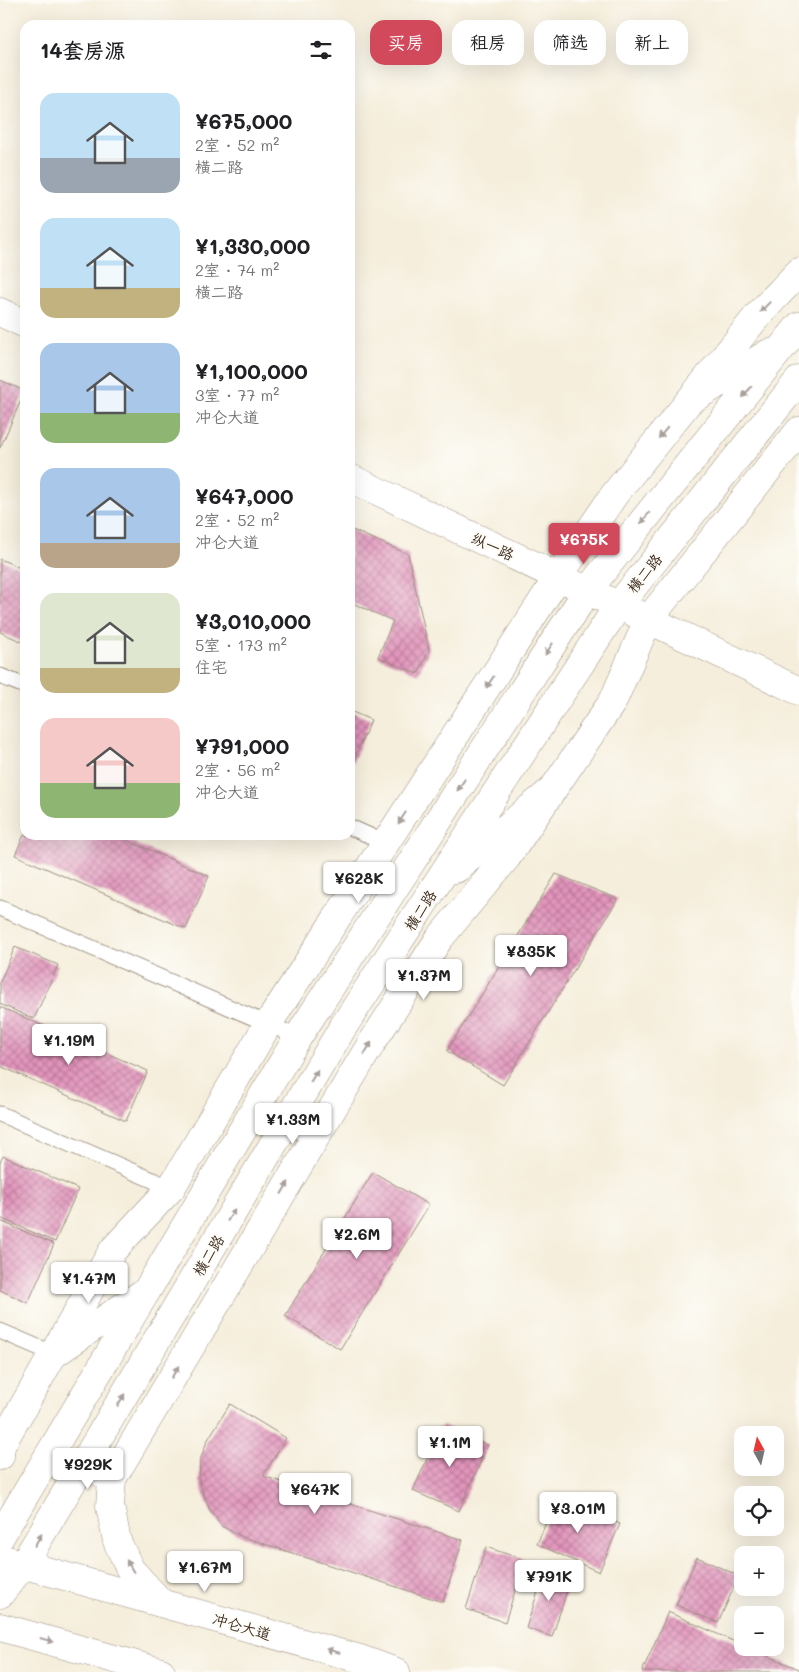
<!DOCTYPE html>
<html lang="zh">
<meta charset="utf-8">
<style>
body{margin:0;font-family:Mali,"LXGW WenKai TC",sans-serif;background:#f6f6f6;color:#202124;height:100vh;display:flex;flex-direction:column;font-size:19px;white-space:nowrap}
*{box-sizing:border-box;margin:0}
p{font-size:16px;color:#757577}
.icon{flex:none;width:28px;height:28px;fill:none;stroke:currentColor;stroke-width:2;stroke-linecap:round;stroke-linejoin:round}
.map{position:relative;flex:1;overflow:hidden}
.panel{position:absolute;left:20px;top:20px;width:335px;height:820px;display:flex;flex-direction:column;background:#fff;border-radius:15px;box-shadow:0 5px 20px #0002}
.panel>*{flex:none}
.top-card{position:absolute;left:370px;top:20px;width:354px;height:45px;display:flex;gap:10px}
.needle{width:32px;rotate:352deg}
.tools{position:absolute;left:734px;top:1426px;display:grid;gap:10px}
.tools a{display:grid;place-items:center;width:50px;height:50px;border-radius:10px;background:#fff;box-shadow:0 5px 20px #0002;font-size:25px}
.price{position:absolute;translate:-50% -42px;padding:0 11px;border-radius:5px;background:#fff;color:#222;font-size:16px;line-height:32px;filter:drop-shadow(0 1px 2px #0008)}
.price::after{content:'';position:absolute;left:50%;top:30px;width:15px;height:11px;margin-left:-8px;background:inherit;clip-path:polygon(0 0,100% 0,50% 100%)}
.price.active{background:#d1495b;color:#fff}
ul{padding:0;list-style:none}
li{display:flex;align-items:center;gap:15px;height:125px;padding:0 20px}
li span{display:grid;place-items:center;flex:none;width:140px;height:100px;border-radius:15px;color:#555}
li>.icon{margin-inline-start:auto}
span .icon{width:60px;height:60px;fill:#fffc;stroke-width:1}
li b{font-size:21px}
h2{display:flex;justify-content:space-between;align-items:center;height:60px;padding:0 20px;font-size:21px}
.tag{padding:0 18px;border-radius:15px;background:#fff;box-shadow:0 5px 20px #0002;font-size:18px;line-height:45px}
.tag.active{background:#d1495b;color:#fff}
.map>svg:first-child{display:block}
</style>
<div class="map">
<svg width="799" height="1672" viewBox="0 0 799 1672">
<defs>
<pattern id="building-cross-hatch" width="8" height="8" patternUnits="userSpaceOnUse" patternTransform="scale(1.25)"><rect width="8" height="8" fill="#e294bc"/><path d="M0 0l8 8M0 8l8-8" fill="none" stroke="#b87998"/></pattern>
</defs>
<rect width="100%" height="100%" fill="#fdfcf7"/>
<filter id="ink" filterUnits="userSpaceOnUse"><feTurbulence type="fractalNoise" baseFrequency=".02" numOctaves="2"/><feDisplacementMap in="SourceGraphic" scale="10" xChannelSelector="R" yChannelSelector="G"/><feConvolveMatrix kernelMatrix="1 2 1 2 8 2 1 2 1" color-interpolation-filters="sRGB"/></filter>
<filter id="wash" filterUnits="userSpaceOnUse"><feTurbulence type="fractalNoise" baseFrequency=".0096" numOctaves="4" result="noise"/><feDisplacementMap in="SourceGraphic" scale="20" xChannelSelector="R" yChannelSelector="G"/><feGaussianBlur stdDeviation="1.12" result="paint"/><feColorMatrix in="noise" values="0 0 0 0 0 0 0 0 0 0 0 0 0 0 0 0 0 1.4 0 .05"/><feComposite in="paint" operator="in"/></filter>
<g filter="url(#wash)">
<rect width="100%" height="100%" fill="#f5eedc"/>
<g id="blocks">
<path fill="url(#building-cross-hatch)" d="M0,380L25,391L0,448Z
M350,529L408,554L429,650L418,674L378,657L393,621L350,602Z
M0,559L25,570V643L0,632Z
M350,711L371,720L350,768Z
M24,835H115L209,876L186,929L15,855Z
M556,874L618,899L503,1085L447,1051Z
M15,947L58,965L34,1019L0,1004V982Z
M0,1007L148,1071L126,1121L0,1066Z
M3,1156L78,1189L55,1242L0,1218V1162Z
M373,1172L429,1205L340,1349L285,1316Z
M0,1221L54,1244L28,1303L0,1290Z
M230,1404L286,1438L263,1476L463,1540L443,1602L243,1537L221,1526L210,1510L199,1482L200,1461L207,1441Z
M442,1425L488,1445L459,1511L413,1491Z
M557,1497L620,1524L599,1572L537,1544Z
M486,1547L525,1560L505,1622L466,1609Z
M697,1557L739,1576L718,1623L676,1605Z
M546,1567L572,1575L552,1637L526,1628Z
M668,1612L742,1645V1648H749L799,1669V1672H642Z"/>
</g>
</g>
<g filter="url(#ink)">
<use href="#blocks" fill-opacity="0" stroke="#988c7d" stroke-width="1"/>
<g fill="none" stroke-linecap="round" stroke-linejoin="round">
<g stroke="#988c7d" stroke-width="17">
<path id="service" d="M0,676L25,686
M350,827L386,843
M0,908L298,1037
M0,1114L171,1188
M0,1331L54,1354"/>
</g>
<g stroke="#988c7d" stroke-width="29">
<path id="minor" d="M0,312L25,324
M350,478L799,691
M0,1447L113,1250L171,1188L268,1024L558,577L614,495L758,315L799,272
M161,1603L130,1569L117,1541L110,1506L112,1479L371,1044L439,939L507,857L613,701L648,620L799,431"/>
</g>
<g stroke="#988c7d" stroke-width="29">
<path id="secondary" d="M689,401L769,353
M456,869L551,791
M289,1119L317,1134
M54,1354L140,1295
M0,1456L1,1445
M84,1463L112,1479
M0,1537L298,1037L587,591L799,326
M0,1558L360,1659L396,1672
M0,1594L23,1565L343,1027L618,606L799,380
M0,1627L161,1672"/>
</g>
<use href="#service" stroke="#fff" stroke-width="15"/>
<use href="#minor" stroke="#fff" stroke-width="28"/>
<use href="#secondary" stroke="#fff" stroke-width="28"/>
</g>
<defs><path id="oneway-solid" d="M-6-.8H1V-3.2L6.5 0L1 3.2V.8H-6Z" transform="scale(1.25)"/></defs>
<g fill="#a79f9a">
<use href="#oneway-solid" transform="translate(765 307) rotate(134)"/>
<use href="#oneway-solid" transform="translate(747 392) rotate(129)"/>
<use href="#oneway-solid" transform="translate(663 433) rotate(129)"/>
<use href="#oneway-solid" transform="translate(645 518) rotate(129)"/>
<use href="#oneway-solid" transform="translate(549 649) rotate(123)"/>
<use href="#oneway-solid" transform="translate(490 682) rotate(123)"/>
<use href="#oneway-solid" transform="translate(461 785) rotate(123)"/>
<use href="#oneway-solid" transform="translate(402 818) rotate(123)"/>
<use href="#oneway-solid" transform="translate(368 1048) rotate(-59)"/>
<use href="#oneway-solid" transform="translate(314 1076) rotate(-59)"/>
<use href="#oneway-solid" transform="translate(285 1188) rotate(-59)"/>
<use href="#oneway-solid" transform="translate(231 1215) rotate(-59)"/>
<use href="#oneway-solid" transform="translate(175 1372) rotate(-59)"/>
<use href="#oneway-solid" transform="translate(121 1400) rotate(-59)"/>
<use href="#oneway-solid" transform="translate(38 1540) rotate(-59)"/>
<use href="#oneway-solid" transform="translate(130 1566) rotate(-120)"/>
<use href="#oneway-solid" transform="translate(47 1640) rotate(16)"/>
<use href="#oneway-solid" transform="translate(333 1651) rotate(-164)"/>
</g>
</g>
<g text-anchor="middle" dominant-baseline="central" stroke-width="4.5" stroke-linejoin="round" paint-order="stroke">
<g font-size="15" fill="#3b2a1e" stroke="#fdfcf7">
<text transform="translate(493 546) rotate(25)">纵一路</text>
<text transform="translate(644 573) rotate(-51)">横二路</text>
<text transform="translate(420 910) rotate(-57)">横二路</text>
<text transform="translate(208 1255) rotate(-59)">横二路</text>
<text transform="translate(242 1626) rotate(16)">冲仑大道</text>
</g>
</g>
</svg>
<div class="tools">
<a><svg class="needle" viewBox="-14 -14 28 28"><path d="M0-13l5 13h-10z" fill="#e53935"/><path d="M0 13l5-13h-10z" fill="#757577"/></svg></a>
<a><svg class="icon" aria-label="locate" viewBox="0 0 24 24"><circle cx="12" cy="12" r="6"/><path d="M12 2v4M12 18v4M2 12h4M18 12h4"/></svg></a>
<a>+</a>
<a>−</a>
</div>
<b class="price active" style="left:584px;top:565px">¥675K</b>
<b class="price" style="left:359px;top:904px">¥628K</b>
<b class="price" style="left:531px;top:977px">¥835K</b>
<b class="price" style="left:424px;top:1001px">¥1.37M</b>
<b class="price" style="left:69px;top:1066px">¥1.19M</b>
<b class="price" style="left:293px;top:1145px">¥1.33M</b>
<b class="price" style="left:357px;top:1260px">¥2.6M</b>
<b class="price" style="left:89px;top:1304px">¥1.47M</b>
<b class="price" style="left:450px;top:1468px">¥1.1M</b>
<b class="price" style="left:88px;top:1490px">¥929K</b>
<b class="price" style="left:315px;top:1515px">¥647K</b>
<b class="price" style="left:578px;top:1534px">¥3.01M</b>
<b class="price" style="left:205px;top:1593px">¥1.67M</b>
<b class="price" style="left:549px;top:1602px">¥791K</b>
<div class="top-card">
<a class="tag active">买房</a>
<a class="tag">租房</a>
<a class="tag">筛选</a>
<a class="tag">新上</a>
</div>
<section class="panel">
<h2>14套房源<svg class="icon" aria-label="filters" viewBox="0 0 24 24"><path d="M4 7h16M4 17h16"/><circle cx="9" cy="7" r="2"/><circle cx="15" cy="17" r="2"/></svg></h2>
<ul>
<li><span style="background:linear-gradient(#bfe0f5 65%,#9aa5b1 0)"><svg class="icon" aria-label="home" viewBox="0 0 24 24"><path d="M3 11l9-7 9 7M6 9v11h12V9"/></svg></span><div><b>¥675,000</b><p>2室 · 52 m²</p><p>横二路</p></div></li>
<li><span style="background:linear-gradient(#bfe0f5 70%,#c2b280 0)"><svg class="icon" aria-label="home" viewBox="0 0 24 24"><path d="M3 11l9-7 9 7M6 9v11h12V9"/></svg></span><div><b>¥1,330,000</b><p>2室 · 74 m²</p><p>横二路</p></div></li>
<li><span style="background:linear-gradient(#a9c7e8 70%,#8fb573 0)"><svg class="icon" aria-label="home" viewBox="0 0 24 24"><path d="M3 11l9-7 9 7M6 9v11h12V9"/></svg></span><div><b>¥1,100,000</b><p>3室 · 77 m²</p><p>冲仑大道</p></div></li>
<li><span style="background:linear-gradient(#a9c7e8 75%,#b9a48a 0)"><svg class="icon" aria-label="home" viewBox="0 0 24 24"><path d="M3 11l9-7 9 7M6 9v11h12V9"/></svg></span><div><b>¥647,000</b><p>2室 · 52 m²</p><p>冲仑大道</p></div></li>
<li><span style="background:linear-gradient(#dfe7d0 75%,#c2b280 0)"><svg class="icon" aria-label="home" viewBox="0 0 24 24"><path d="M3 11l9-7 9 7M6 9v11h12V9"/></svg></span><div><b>¥3,010,000</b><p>5室 · 173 m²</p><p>住宅</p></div></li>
<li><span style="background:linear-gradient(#f6c9c9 65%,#8fb573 0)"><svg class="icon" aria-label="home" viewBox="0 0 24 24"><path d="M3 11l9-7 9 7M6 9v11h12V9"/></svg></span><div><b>¥791,000</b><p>2室 · 56 m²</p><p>冲仑大道</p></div></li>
</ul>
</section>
</div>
